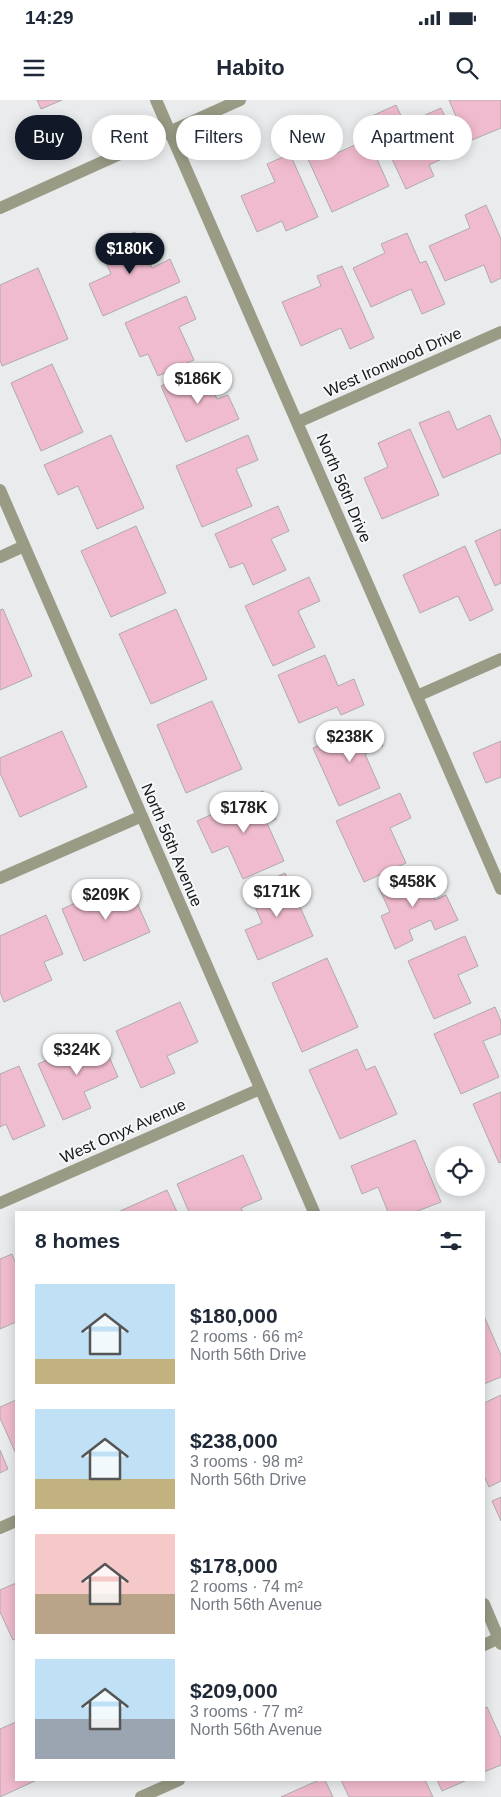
<!DOCTYPE html>
<meta charset="utf-8">
<style>
body{margin:0;font-family:Helvetica,sans-serif;background:#f2f2f3;color:#1f2937;height:100vh;display:flex;flex-direction:column;font-size:19px;white-space:nowrap}
*{box-sizing:border-box;margin:0}
p{font-size:16px;color:#747a83}
.icon{flex:none;width:28px;height:28px;fill:none;stroke:currentColor;stroke-width:2;stroke-linecap:round;stroke-linejoin:round}
.map{position:relative;flex:1;overflow:hidden}
.details{position:absolute;left:15px;top:1111px;width:470px;height:570px;display:flex;flex-direction:column;background:#fff;border-radius:0px;box-shadow:0 2px 12px #0003}
.details>*{flex:none}
.banner{position:absolute;left:15px;top:15px;width:471px;height:45px;display:flex;gap:10px}
.fabs{position:absolute;left:435px;top:1046px;display:grid;gap:10px}
.fabs a{display:grid;place-items:center;width:50px;height:50px;border-radius:50%;background:#fff;box-shadow:0 2px 12px #0003;font-size:25px}
.price{position:absolute;translate:-50% -42px;padding:0 11px;border-radius:18px;background:#fff;color:#222;font-size:16px;line-height:32px;filter:drop-shadow(0 1px 2px #0008)}
.price::after{content:'';position:absolute;left:50%;top:30px;width:15px;height:11px;margin-left:-8px;background:inherit;clip-path:polygon(0 0,100% 0,50% 100%)}
.price.active{background:#111827;color:#fff}
ul{padding:0;list-style:none}
li{display:flex;align-items:center;gap:15px;height:125px;padding:0 20px}
li span{display:grid;place-items:center;flex:none;width:140px;height:100px;border-radius:0px;color:#555}
li>.icon{margin-inline-start:auto}
span .icon{width:60px;height:60px;fill:#fffc;stroke-width:1}
li b{font-size:21px}
h2{display:flex;justify-content:space-between;align-items:center;height:60px;padding:0 20px;font-size:21px}
.chip{padding:0 18px;border-radius:22px;background:#fff;box-shadow:0 2px 12px #0003;font-size:18px;line-height:45px}
.chip.active{background:#111827;color:#fff}
.status{display:flex;justify-content:space-between;align-items:center;height:35px;padding:0 25px;background:#fff;direction:ltr}
.status svg{height:14px;fill:currentColor}
header{display:flex;justify-content:space-between;align-items:center;height:65px;padding:0 20px;background:#fff;font-size:22px;font-weight:700}
.map>svg:first-child{display:block}
</style>
<div class="status"><b>14:29</b><svg viewBox="0 0 49 12"><path d="M0 12V9h3v3zM5 12V6h3v6zM10 12V3h3v9zM15 12V0h3v12zM26 1h20v11H26zM47 4h2v5h-2z"/></svg></div>
<header><svg class="icon" aria-label="menu" viewBox="0 0 24 24"><path d="M4 6h16M4 12h16M4 18h16"/></svg>Habito<svg class="icon" aria-label="search" viewBox="0 0 24 24"><circle cx="10" cy="10" r="6"/><path d="M15 15l6 6"/></svg></header>
<div class="map">
<svg width="501" height="1697" viewBox="0 0 501 1697">
<rect width="100%" height="100%" fill="#e9ebed"/>
<path fill="#f0bbce" stroke="#aeabac" d="M37,0H62L41,9Z
M449,0H501V28L467,42Z
M396,5L405,24L441,8L461,50L429,65L434,76L406,89L372,16Z
M327,37L335,54L368,39L389,86L332,112L303,48Z
M290,54L318,117L286,131L282,121L257,132L241,96L275,82L267,64Z
M486,105L501,139V178L491,183L484,165L445,181L429,146L470,128L465,115Z
M135,132L152,168L170,159L180,182L103,216L89,184L111,174L99,147Z
M407,133L420,163L426,161L445,204L422,214L411,189L371,207L353,168L385,153L381,144Z
M342,166L374,238L350,249L341,228L301,246L282,202L321,186L317,176Z
M38,168L68,239L2,266L0,260V185Z
M186,196L196,219L179,227L194,260L158,276L148,254L140,257L125,223Z
M52,264L83,332L41,351L11,283Z
M203,268L217,299L228,295L239,319L186,342L161,286Z
M449,311L457,330L490,315L501,341V353L443,378L419,323Z
M410,329L439,395L382,419L364,378L388,367L378,343Z
M111,335L144,408L97,429L78,386L58,395L44,365Z
M248,335L258,360L236,369L252,406L202,427L176,366Z
M278,406L289,431L271,439L286,470L253,485L243,463L230,468L215,434Z
M136,426L166,493L111,517L81,451Z
M501,429V483L495,486L475,441Z
M465,446L493,510L470,521L458,496L420,513L403,475Z
M309,477L320,501L298,511L315,547L273,566L245,506Z
M3,509L32,576L0,590V510Z
M176,509L207,579L151,604L119,534Z
M325,555L338,586L354,579L364,605L341,615L337,607L299,623L278,575Z
M212,601L242,669L186,693L157,625Z
M373,622L383,646L365,654L380,688L339,706L313,648Z
M62,631L87,687L20,717L0,673V658Z
M501,641V677L486,683L473,653Z
M263,691L276,719L267,723L284,761L243,779L228,746L212,753L197,721Z
M400,693L411,718L390,728L406,763L364,782L336,721Z
M422,770L435,800L446,795L458,820L435,830L431,820L409,830L413,840L395,849L381,816L390,812L379,788Z
M285,773L313,836L258,860L245,830L262,823L248,790Z
M127,780L150,832L84,861L62,809Z
M46,815L63,854L44,862L52,880L4,902L0,892V836Z
M465,836L478,866L458,875L471,903L434,919L408,861Z
M327,858L358,927L302,952L272,883Z
M180,902L198,942L167,956L175,973L141,988L116,931Z
M495,907L501,921V934L483,941L499,977L461,994L434,934Z
M100,936L118,977L84,992L91,1008L63,1020L38,964Z
M357,949L366,970L375,966L397,1014L340,1039L309,970Z
M19,966L45,1026L13,1040L6,1024L0,1027V974Z
M501,992V1062L499,1063L473,1004Z
M415,1040L441,1102L415,1112H388L378,1087L362,1094L351,1066Z
M243,1055L262,1099L241,1108L243,1112H189L177,1084Z
M167,1090L177,1112H118Z
M12,1154L16,1164V1222L0,1229V1159Z
M484,1216L501,1255V1277L484,1284Z
M501,1295V1381L489,1387L484,1376V1303Z
M16,1300V1354L0,1318V1307Z
M0,1350L8,1369L0,1373Z
M501,1397V1421L492,1401Z
M16,1483V1539L13,1540L0,1512V1490Z
M487,1607L501,1638V1665L484,1672V1608Z
M16,1622V1680H37L0,1697V1629Z
M319,1680H325L333,1697H281Z
M341,1680H425L433,1697H349Z
M437,1680H467L442,1691Z"/>
<g fill="none" stroke-linecap="round" stroke-linejoin="round">
<path stroke="#9a9b85" stroke-width="12" d="M156,0L501,789
M298,322L501,232
M0,390L314,1112
M0,457L24,446
M417,596L501,559
M0,778L142,716
M0,1103L260,989
M0,1428L16,1421
M484,1504L501,1544
M484,1545L501,1537
M141,1697L179,1680"/>
<path stroke="#9a9b85" stroke-width="12" d="M0,108L240,0"/>
</g>
<g text-anchor="middle" dominant-baseline="central" stroke-width="4" stroke-linejoin="round" paint-order="stroke">
<g font-size="16" fill="#171818" stroke="#f6f8fa">
<text transform="translate(393 262) rotate(-24)">West Ironwood Drive</text>
<text transform="translate(344 388) rotate(67)">North 56th Drive</text>
<text transform="translate(172 745) rotate(67)">North 56th Avenue</text>
<text transform="translate(123 1031) rotate(-24)">West Onyx Avenue</text>
</g>
</g>
</svg>
<div class="fabs">
<a><svg class="icon" aria-label="locate" viewBox="0 0 24 24"><circle cx="12" cy="12" r="6"/><path d="M12 2v4M12 18v4M2 12h4M18 12h4"/></svg></a>
</div>
<b class="price active" style="left:130px;top:175px">$180K</b>
<b class="price" style="left:198px;top:305px">$186K</b>
<b class="price" style="left:350px;top:663px">$238K</b>
<b class="price" style="left:244px;top:734px">$178K</b>
<b class="price" style="left:413px;top:808px">$458K</b>
<b class="price" style="left:277px;top:818px">$171K</b>
<b class="price" style="left:106px;top:821px">$209K</b>
<b class="price" style="left:77px;top:976px">$324K</b>
<div class="banner">
<a class="chip active">Buy</a>
<a class="chip">Rent</a>
<a class="chip">Filters</a>
<a class="chip">New</a>
<a class="chip">Apartment</a>
</div>
<section class="details">
<h2>8 homes<svg class="icon" aria-label="filters" viewBox="0 0 24 24"><path d="M4 7h16M4 17h16"/><circle cx="9" cy="7" r="2"/><circle cx="15" cy="17" r="2"/></svg></h2>
<ul>
<li><span style="background:linear-gradient(#bfe0f5 75%,#c2b280 0)"><svg class="icon" aria-label="home" viewBox="0 0 24 24"><path d="M3 11l9-7 9 7M6 9v11h12V9"/></svg></span><div><b>$180,000</b><p>2 rooms · 66 m²</p><p>North 56th Drive</p></div></li>
<li><span style="background:linear-gradient(#bfe0f5 70%,#c2b280 0)"><svg class="icon" aria-label="home" viewBox="0 0 24 24"><path d="M3 11l9-7 9 7M6 9v11h12V9"/></svg></span><div><b>$238,000</b><p>3 rooms · 98 m²</p><p>North 56th Drive</p></div></li>
<li><span style="background:linear-gradient(#f6c9c9 60%,#b9a48a 0)"><svg class="icon" aria-label="home" viewBox="0 0 24 24"><path d="M3 11l9-7 9 7M6 9v11h12V9"/></svg></span><div><b>$178,000</b><p>2 rooms · 74 m²</p><p>North 56th Avenue</p></div></li>
<li><span style="background:linear-gradient(#bfe0f5 60%,#9aa5b1 0)"><svg class="icon" aria-label="home" viewBox="0 0 24 24"><path d="M3 11l9-7 9 7M6 9v11h12V9"/></svg></span><div><b>$209,000</b><p>3 rooms · 77 m²</p><p>North 56th Avenue</p></div></li>
</ul>
</section>
</div>
